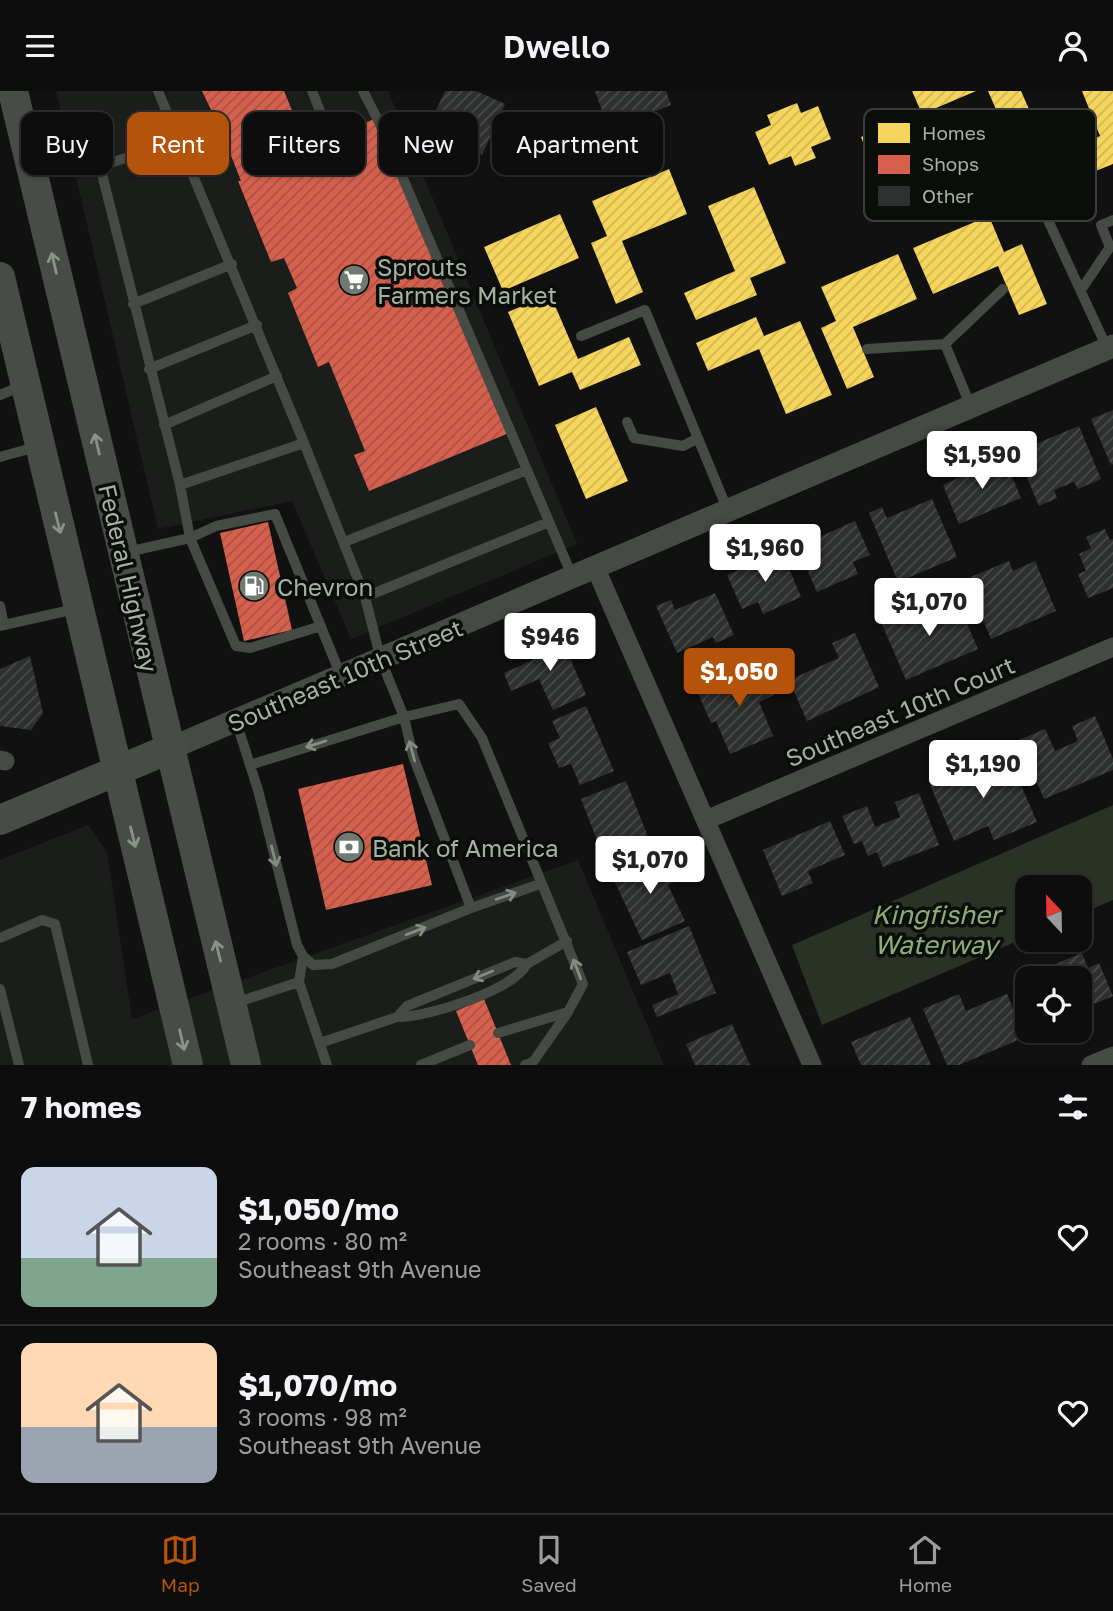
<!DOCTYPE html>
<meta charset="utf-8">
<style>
body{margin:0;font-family:"Golos Text",sans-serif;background:#161616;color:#f1f3f6;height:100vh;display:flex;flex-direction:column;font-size:26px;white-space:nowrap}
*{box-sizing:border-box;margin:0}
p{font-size:23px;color:#9a9c9d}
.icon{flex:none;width:38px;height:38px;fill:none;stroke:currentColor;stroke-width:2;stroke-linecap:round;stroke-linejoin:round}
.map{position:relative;height:974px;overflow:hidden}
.drawer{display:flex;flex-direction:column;background:#0d0d0d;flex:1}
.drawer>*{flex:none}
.top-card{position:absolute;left:21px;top:21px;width:700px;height:63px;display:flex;gap:14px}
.needle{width:46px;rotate:338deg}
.tools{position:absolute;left:1015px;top:784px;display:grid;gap:14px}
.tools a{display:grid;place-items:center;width:77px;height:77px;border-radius:14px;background:#0d0d0d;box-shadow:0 2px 5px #0004,0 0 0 2px #2d2d2e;font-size:35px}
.price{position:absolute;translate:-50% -60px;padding:0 16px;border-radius:7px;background:#fff;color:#222;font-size:23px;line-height:46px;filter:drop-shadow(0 2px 4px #0008)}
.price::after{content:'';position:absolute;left:50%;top:42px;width:21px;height:16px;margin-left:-10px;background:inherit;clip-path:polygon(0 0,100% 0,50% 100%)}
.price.current{background:#b45309;color:#fff}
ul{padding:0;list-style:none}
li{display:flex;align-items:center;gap:21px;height:175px;padding:0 21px}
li+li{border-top:2px solid #2d2d2e}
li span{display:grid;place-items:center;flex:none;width:196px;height:140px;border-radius:14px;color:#555}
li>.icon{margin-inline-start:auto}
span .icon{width:84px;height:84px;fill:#fffc;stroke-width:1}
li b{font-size:30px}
h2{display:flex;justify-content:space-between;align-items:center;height:84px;padding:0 21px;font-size:30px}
.chip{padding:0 24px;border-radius:14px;background:#0d0d0d;box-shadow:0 2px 5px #0004,0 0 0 2px #2d2d2e;font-size:24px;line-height:63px}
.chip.current{background:#b45309;color:#fff}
header{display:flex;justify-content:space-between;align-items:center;height:91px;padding:0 21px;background:#0d0d0d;font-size:32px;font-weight:600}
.dock{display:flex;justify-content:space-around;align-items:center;height:98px;border-top:2px solid #2d2d2e;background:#0d0d0d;font-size:19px;color:#9a9c9d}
.dock a{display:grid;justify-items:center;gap:4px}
.dock .current{color:#b45309}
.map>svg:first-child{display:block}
</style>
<header><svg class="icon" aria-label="menu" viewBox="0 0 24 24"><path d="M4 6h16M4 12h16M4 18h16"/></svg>Dwello<svg class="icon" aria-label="person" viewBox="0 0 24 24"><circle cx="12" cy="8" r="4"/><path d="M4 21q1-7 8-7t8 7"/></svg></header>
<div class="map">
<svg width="1113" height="974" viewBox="0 0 1113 974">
<defs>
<pattern id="homes-hatch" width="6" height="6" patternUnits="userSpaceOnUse" patternTransform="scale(1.75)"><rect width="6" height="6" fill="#f6d55c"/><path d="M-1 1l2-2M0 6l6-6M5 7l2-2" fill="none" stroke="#cfb553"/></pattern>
<pattern id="shops-hatch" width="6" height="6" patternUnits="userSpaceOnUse" patternTransform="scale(1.75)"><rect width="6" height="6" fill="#d6604d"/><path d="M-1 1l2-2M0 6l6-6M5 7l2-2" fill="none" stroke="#a45344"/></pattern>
<pattern id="building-hatch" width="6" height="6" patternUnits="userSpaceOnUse" patternTransform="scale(1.75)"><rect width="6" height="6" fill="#2e302f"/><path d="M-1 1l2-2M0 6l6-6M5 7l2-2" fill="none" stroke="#494c4a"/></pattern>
</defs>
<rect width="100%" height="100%" fill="#111"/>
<path fill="#1b1d1b" d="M56,0H388L577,453L351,548L292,410L158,438Z
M88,734L107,761L132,928L578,769L664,974H0V769Z"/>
<path fill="#2a3225" d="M1113,714V809L1080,823V796H1027V846L822,934L792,854Z"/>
<path fill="url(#homes-hatch)" d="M912,0H976L922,23Z
M988,0H1021L1036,34L1008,46Z
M1082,0H1113V73L1061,94L1050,66L1100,45Z
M797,12L801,22L818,15L831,48L811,56L816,67L795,75L791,65L769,74L755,41L771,34L767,24Z
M903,29L930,94L982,73L993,100L929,126L923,112L892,124L861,46Z
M669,78L687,123L622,150L643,201L616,213L591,152L607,145L592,110Z
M754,96L786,172L750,187L757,204L696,229L684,202L735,180L708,115Z
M560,123L579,167L503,200L484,156Z
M989,125L1004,161L1022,153L1047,213L1019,224L998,175L933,203L913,157Z
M898,163L917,208L853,236L874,286L847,298L821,237L836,230L821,196Z
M550,203L578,268L629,246L641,274L580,299L572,281L539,295L508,221Z
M756,226L764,245L800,230L832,304L786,323L759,258L708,280L696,252Z
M596,316L628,390L586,408L555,334Z"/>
<path fill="url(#shops-hatch)" d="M202,0H284L307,56L374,28L509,342L369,400L354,364L365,360L329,271L318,276L288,202L297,197L284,167L271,171L238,90H241L223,44Z
M268,431L292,539L244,550L220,442Z
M403,673L432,794L326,819L298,698Z
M484,908L511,974H478L456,920Z"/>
<path fill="url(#building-hatch)" d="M445,0H476L505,13L482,64L427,39Z
M595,0H666L671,14L609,38Z
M521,20H578V63H521Z
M1113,319V373L1111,374L1091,328Z
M1079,335L1101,388L1078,398L1074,391L1054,399L1057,407L1039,415L1016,361Z
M1004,366L1021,407L959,433L943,394Z
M932,408L957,466L898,491L869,422L882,416L887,427Z
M855,430L870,464L853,471L858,483L817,501L797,456Z
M1105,438L1110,449L1113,448V497L1088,507L1078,483L1086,480L1079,463L1091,457L1086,446Z
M782,461L801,506L763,523L758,511L742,518L727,484Z
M1009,470L1013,480L1035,470L1056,520L991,548L966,488Z
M715,502L734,544L716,552L713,546L677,562L656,515L671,509L675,519Z
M956,507L978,558L906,589L881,531L917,515L921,524Z
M559,542L586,604L553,619L539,588L511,600L504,582L535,568L529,556Z
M855,542L879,596L807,630L789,589L839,567L832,552Z
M30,565L43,622L31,639L0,635V578Z
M760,573L774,604L759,611L773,645L730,663L716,630L711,632L697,600Z
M586,615L614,680L580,694L571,673L559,677L548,652L560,647L552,630Z
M1095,625L1113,668V679L1044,708L1019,649L1045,638L1055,660L1078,650L1072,635Z
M1008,664L1037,731L994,749L988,735L954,750L928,689L956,677L959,685Z
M626,690L650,751L621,763L617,751L600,757L581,708Z
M919,702L939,754L883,776L877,761L868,765L862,750L854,753L842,725L867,715L875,736L900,726L895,711Z
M830,730L845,764L808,780L813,792L782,805L763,759Z
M664,761L677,790L668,794L685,830L642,849L612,785Z
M689,835L716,902L657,926L652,914L678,903L670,882L641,894L627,861Z
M1082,862L1088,877L1099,872L1113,905L1080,919V887H1027V914L1017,889Z
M959,903L966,920L1007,903L1025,946L959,974H947L923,918Z
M910,926L931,974H861L851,951Z
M732,933L750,974H695L686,953Z"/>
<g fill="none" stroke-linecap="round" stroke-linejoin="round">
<path stroke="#464a45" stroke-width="10" d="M312,0L324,30
M363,0L379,31L573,487
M1086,32L1018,64L1107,257
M1081,199L1110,156L1101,134L1113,129
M133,213L232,173
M581,245L645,219L728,420
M867,258L945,253
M149,278L257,234
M0,304L22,295
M971,316L945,253L1003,198
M627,331L634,347L683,355L698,347
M164,334L277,285
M304,352L365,506
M0,366L36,356
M180,394L100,75L180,50
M344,451L527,379
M127,461L190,447L180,394L304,352L158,0
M0,515L4,534L0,535
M4,534L75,518
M321,535L250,557L236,555L190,447L216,435L275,423L341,585
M236,630L258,699L297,854L303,865L313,874L332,873L471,817L413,665L404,626L381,569L365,506L549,431
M250,674L404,626L459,613L482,647L583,893L568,921L533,971L525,974
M471,817L540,793
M0,847L42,829L55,833L88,974
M299,891L327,974
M0,898L19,974
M235,912L299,891L303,865
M397,926C428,926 512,900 527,873
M498,942L568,921
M320,952L397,926L407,915L515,871L527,873L567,850
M421,974L470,954"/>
<path stroke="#464a45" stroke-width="19" d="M596,478L812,974
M0,669L5,670
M706,729L1113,556
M1091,974L1113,965"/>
<path stroke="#464a45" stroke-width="23" d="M169,658L1113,255"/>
<path stroke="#484c47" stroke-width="30" d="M13,0L246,974
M0,186L188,974
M0,729L169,658"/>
</g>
<defs><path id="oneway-shaft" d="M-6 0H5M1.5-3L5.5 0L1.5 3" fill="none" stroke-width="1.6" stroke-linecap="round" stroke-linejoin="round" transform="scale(1.75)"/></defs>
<g stroke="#889486">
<use href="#oneway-shaft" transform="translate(54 172) rotate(-103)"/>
<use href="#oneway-shaft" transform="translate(97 353) rotate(-103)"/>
<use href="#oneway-shaft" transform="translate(58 432) rotate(76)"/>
<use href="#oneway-shaft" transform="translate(133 746) rotate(76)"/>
<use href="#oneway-shaft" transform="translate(218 860) rotate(-104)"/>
<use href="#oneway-shaft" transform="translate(182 949) rotate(77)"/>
</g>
<g stroke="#838e81">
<use href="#oneway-shaft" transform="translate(316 653) rotate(163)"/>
<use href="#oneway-shaft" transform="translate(412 660) rotate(-105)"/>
<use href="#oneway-shaft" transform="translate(274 765) rotate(76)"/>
<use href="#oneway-shaft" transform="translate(506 805) rotate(-19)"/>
<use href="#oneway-shaft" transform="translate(416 840) rotate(-21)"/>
<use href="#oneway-shaft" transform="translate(577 878) rotate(-111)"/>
<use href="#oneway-shaft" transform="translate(483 884) rotate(158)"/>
</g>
<defs>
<g id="supermarket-disc" transform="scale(1.575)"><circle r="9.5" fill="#717a6f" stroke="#0b0d0b"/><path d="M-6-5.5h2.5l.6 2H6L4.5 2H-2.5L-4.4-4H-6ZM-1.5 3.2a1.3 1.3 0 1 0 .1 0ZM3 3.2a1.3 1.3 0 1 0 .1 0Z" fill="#fff"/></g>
<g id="fuel-disc" transform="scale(1.575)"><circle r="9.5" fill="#717a6f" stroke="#0b0d0b"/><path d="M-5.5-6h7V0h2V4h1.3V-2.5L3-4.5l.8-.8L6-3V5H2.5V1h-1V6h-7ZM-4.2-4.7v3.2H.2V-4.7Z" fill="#fff"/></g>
<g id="bank-disc" transform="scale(1.575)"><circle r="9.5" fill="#717a6f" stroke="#0b0d0b"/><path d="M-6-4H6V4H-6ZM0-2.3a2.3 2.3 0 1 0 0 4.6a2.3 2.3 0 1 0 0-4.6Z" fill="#fff"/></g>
</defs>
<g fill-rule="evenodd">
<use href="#supermarket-disc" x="354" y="189"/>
<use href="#fuel-disc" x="254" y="495"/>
<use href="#bank-disc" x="349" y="756"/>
</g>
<g text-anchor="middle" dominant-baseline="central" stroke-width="7" stroke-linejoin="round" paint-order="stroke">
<g font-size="24" fill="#a4b3a1" stroke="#0b0d0b" text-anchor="start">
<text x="377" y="175">Sprouts<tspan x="377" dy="28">Farmers Market</tspan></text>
<text x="277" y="495">Chevron</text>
<text x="372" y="756">Bank of America</text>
</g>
<g font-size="24" fill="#a4b3a1" stroke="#0b0d0b">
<text transform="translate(129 487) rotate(77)">Federal Highway</text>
<text transform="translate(345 584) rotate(-23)">Southeast 10th Street</text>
<text transform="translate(900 620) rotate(-23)">Southeast 10th Court</text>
</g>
<g font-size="26" font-style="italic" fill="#8cae77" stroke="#0b0d0b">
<text x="936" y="823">Kingfisher<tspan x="936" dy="30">Waterway</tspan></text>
</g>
</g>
<rect x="864" y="18" width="232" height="112" rx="10" fill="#0b0d0b" stroke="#393f38" stroke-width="2"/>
<rect x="878" y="32" width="32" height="20" fill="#f6d55c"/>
<rect x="878" y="64" width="32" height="19" fill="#d6604d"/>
<rect x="878" y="95" width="32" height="20" fill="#2e302f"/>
<g font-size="19" fill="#a4b3a1">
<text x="922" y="49">Homes</text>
<text x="922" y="80">Shops</text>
<text x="922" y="112">Other</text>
</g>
</svg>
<div class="tools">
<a><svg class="needle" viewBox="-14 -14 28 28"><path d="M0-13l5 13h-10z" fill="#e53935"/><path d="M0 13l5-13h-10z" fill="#9a9c9d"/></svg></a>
<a><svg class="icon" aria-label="locate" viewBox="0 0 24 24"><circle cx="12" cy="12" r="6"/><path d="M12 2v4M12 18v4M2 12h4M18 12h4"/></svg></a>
</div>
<b class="price" style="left:982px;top:400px">$1,590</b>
<b class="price" style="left:765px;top:493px">$1,960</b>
<b class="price" style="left:929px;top:547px">$1,070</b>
<b class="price" style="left:550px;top:582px">$946</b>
<b class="price current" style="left:739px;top:617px">$1,050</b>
<b class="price" style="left:983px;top:709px">$1,190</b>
<b class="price" style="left:650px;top:805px">$1,070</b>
<div class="top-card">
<a class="chip">Buy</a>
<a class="chip current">Rent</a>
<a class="chip">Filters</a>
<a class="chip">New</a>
<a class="chip">Apartment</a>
</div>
</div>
<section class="drawer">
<h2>7 homes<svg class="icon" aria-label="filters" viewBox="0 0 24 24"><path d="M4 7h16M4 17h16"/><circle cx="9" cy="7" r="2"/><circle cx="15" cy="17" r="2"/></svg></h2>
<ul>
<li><span style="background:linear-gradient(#c9d6e8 65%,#7fa58c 0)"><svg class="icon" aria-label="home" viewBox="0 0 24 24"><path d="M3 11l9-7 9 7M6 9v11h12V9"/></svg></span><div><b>$1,050/mo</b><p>2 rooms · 80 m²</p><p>Southeast 9th Avenue</p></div><svg class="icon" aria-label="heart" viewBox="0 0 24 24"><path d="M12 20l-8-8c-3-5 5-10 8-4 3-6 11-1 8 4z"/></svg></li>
<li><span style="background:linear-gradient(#ffd9b3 60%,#9aa5b1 0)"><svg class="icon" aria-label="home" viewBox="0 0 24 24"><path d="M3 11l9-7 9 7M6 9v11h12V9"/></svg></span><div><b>$1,070/mo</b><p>3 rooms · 98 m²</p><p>Southeast 9th Avenue</p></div><svg class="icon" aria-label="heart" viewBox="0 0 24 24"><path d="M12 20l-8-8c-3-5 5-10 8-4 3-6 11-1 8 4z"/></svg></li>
</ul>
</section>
<nav class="dock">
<a class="current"><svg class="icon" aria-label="map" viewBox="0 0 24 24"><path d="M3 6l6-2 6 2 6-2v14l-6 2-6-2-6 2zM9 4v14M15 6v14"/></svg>Map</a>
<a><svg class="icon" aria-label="saved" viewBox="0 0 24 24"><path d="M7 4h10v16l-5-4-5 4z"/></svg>Saved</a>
<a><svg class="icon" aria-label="home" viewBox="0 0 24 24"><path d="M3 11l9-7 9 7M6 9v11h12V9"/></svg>Home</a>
</nav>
